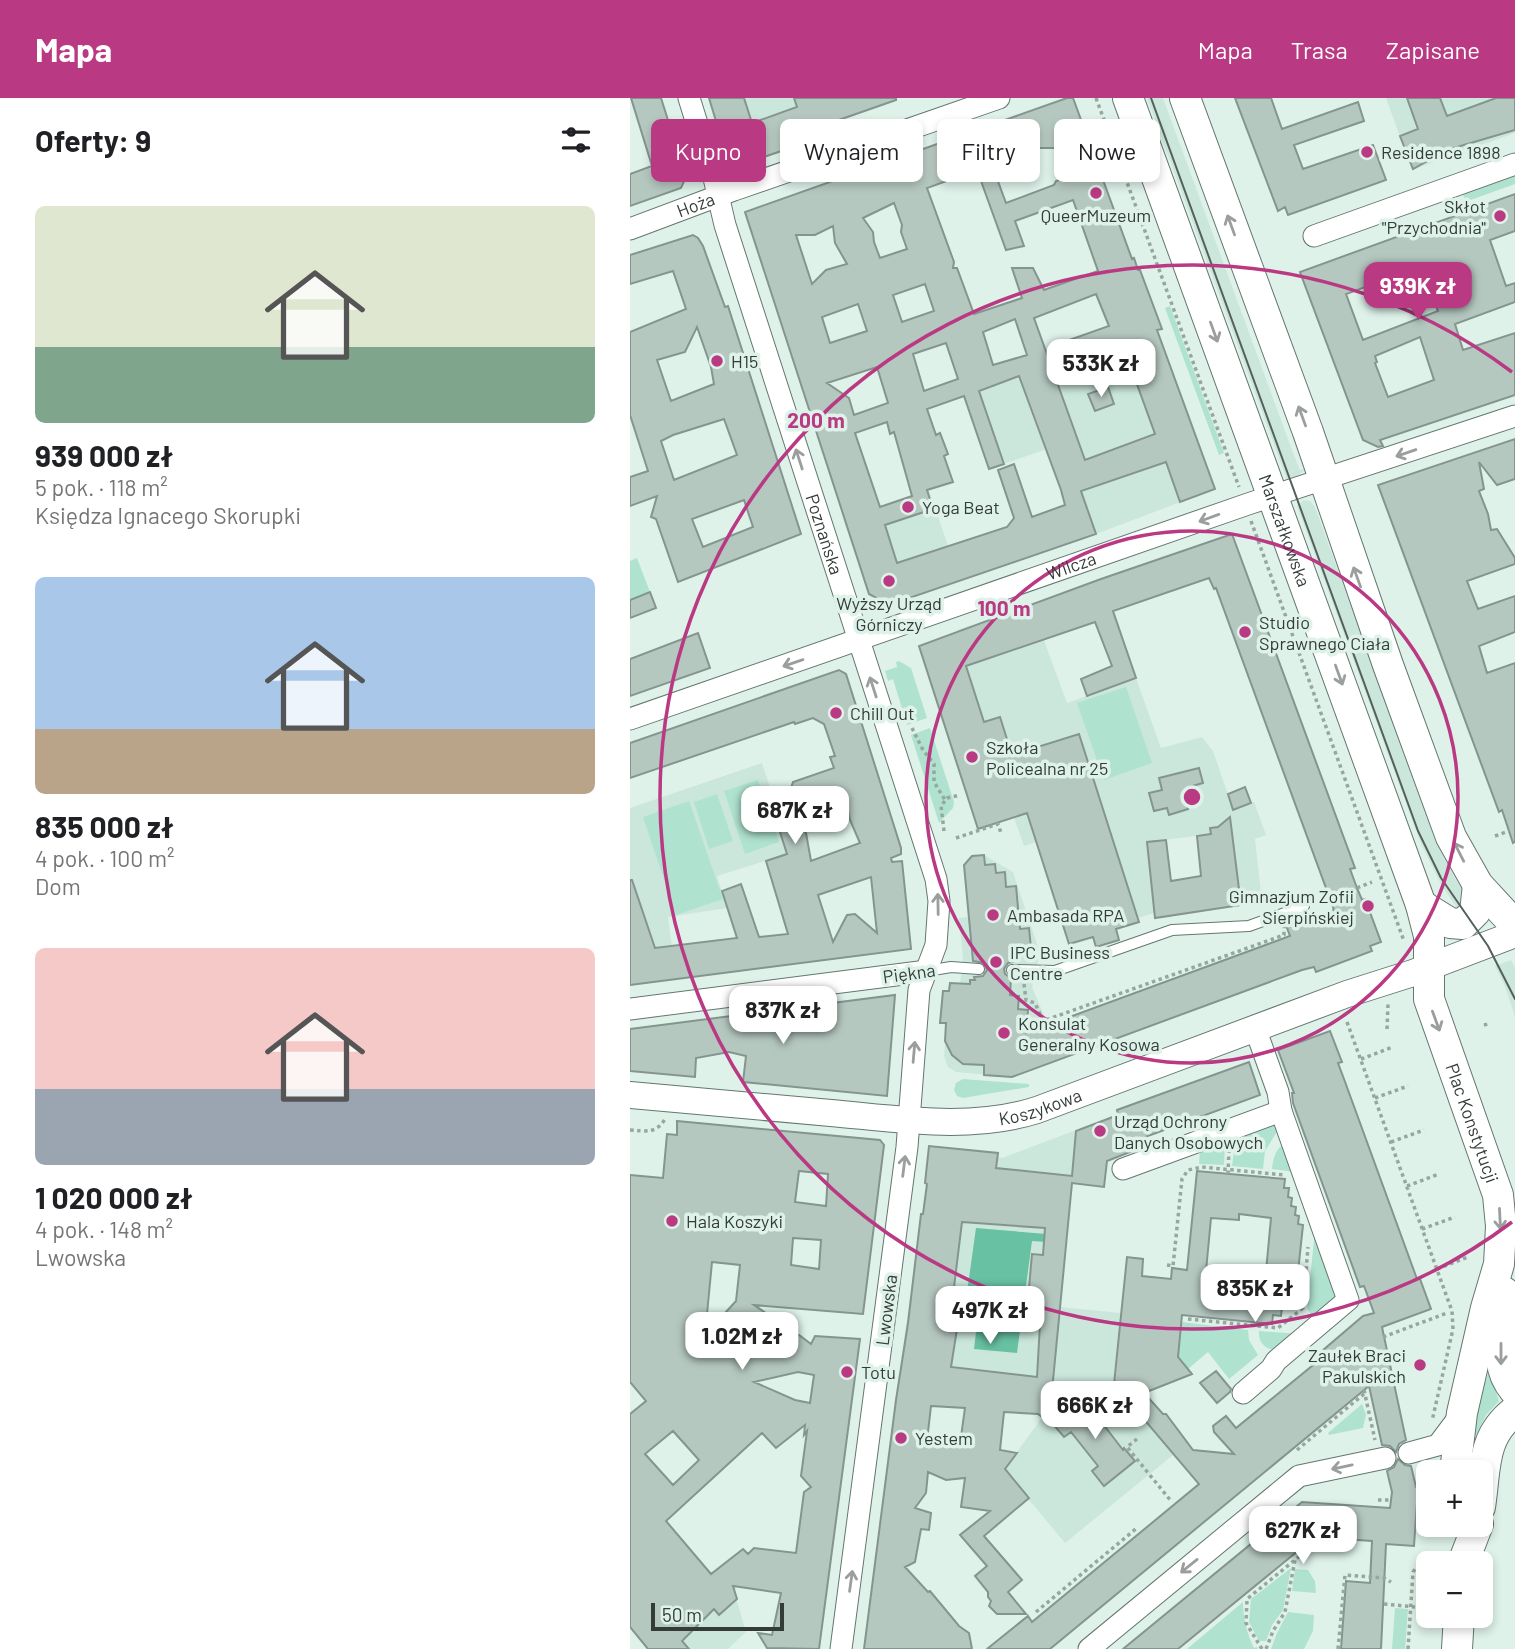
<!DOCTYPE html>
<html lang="pl">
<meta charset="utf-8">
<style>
body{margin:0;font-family:Barlow,sans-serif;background:#f6f6f6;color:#202124;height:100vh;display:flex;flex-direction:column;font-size:26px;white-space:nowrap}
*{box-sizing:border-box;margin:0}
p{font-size:23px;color:#757577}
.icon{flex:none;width:38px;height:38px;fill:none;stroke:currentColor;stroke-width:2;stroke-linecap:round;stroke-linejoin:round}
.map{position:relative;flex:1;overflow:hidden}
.drawer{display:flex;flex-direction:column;background:#fff;width:630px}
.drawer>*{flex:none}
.top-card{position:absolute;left:21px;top:21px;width:665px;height:63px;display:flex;gap:14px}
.fabs{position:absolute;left:786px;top:1362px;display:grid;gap:14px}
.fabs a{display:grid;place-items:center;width:77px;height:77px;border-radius:10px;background:#fff;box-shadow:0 4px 10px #0003;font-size:35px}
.scale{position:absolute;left:21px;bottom:18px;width:133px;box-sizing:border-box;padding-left:7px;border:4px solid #343c38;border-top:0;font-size:19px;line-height:24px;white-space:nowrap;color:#343c38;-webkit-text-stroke:5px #def2ea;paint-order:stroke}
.price{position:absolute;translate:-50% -60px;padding:0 16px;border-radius:14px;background:#fff;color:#222;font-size:23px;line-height:46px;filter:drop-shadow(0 2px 4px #0008)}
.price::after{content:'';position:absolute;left:50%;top:42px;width:21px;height:16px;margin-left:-10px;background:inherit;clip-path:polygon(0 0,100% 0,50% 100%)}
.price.selected{background:#ba3983;color:#fff}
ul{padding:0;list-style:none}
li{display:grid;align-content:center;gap:14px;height:371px;padding:0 35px}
li span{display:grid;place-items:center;height:217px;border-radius:10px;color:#555}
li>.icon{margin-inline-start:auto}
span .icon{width:126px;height:126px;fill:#fffc;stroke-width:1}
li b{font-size:30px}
h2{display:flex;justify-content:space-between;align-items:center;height:84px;padding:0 35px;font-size:30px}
.chip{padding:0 24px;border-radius:10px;background:#fff;box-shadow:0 4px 10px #0003;font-size:24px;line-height:63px}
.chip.selected{background:#ba3983;color:#fff}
header{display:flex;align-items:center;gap:42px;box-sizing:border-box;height:98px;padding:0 35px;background:#ba3983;color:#fff}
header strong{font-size:33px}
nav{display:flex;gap:38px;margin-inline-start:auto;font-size:24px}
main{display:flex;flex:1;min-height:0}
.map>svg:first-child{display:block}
</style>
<header>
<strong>Mapa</strong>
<nav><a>Mapa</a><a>Trasa</a><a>Zapisane</a></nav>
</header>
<main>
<section class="drawer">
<h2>Oferty: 9<svg class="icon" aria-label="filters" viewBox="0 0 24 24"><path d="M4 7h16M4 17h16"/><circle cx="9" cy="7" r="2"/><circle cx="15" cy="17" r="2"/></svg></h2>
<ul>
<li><span style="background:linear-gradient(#dfe7d0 65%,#7fa58c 0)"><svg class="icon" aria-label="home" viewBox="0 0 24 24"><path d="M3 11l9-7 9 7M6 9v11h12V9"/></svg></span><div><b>939 000 zł</b><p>5 pok. · 118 m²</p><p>Księdza Ignacego Skorupki</p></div></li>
<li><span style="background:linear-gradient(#a9c7e8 70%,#b9a48a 0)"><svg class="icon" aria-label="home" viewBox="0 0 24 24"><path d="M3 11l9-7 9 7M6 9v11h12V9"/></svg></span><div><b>835 000 zł</b><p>4 pok. · 100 m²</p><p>Dom</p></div></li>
<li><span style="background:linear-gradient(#f6c9c9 65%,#9aa5b1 0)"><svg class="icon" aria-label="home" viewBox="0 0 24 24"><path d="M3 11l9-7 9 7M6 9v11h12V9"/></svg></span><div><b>1 020 000 zł</b><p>4 pok. · 148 m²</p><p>Lwowska</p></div></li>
</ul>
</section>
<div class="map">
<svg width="885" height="1551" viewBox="0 0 885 1551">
<rect width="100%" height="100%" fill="#def2ea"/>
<path fill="#cbe7dc" d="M79,0H175L187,40L105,69L100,67L95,55Z
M517,0H533L662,352L670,372L676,371L664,381L657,382Z
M756,0H885V35L782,72Z
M500,242L542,271L585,391L466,436L434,345L359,371L334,298Z
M299,392L330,483L259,507L239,496L213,421Z
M674,402L680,403L685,409L806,744L826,782L840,800L831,816L812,788L791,746L667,408Z
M401,507L437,605L506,580L531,650L572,639L583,653L603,711L624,704L636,737L625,741L632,804L593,811L583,733L581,736L517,744L524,815L508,820L509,824L439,846L406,744L394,748L384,720L348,731L289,548L328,536L327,532Z
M132,665L148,714L144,716L157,756L87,778L97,810L38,819L46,881L0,887V710Z
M354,757L383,774L410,855L402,889L418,927L382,979L326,974L318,969L314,958L320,885H330L333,861L329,820L339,819L334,769L337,762L343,758Z
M881,862L885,870V919L875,888L865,868Z
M446,1032L430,1209L491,1215L483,1285L543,1357L435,1445L374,1372L421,1307V1298L268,1287L291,1116L293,1115L297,1086L295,1085L299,1048L368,1055V1059L372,1060Z
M96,1463L109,1466L105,1496L116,1534L98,1551H18L8,1540Z"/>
<path fill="#afe3cf" d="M885,77V86L835,104L833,96Z
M540,208L594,355L589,357L535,210Z
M7,460L20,494L0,502V463Z
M269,563L281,570L297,620L277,627L263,581L258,583L255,573L267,569L266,564Z
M496,589L522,665L474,682L447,605Z
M300,630L324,704L323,710L309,725L281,637Z
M128,682L149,744L115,756L94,693Z
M87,696L103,743L79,751L64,704Z
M59,703L93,801L46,817L13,719Z
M333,981L399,986V989L333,1000L327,998L324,992L326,985Z
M638,1025L646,1027L648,1032L635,1053L633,1071L602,1068L606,1039Z
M591,1043L595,1047L594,1067L569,1066L570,1050Z
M655,1046L664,1074L642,1071C643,1062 645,1050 655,1046Z
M685,1132L711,1201L686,1223L677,1211Z
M552,1224L618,1232L619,1242L628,1257L599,1281L578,1254L558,1271L548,1259Z
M629,1233L669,1236L649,1253C637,1252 628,1246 629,1233Z
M859,1273L869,1303L856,1317L846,1337H842L847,1309Z
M732,1306L736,1317L733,1330L699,1337L698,1335Z
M661,1470L653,1512L642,1527L636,1543H629L619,1524L621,1501Z
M665,1471L678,1472L685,1483L686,1495L662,1493Z
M613,1504C613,1521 617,1535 624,1550L627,1549L628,1551H557Z
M765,1510L778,1511L775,1551H762Z
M658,1514L684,1517L683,1533L674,1551H641L647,1535Z"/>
<path fill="#68c1a3" d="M346,1130L416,1136V1144L402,1143L387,1255L344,1251L347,1226L333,1223Z"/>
<path fill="#b5c8c0" stroke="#83958e" stroke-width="2" fill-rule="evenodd" d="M1,0H31L56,79L51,90L0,108V76L22,68Z
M79,0H114L122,25L167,9L164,0H266V2L186,30L189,40L105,69L99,66Z
M437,0H443L502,161L504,160L508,172H510L532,231L527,232L585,391L550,404L536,364L451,393L466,436L259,507L239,496L115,114ZM407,50H425L435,80L426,83L424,87L376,105L362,67ZM347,72L376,152L394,148L385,123L443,102L468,173L414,192L403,170H382L392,200L344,216L327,170H323L324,164L297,90ZM264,105L272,127L271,134L277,151L250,160L244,144L243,134L233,120ZM203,128L205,145L217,166L196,172L182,186L166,137H185ZM295,186L304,213L272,224L263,197ZM466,196L479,228L439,242L445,259L461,254L462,257L492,245L525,336L455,362L404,220ZM228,206L237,233L200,245L192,219ZM385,221L397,257L363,267L353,234ZM316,245L328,281L294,293L283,256ZM247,269L258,305L224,317L219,300L197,285ZM389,278L431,392L435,407L402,419L384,366L368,372L384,420L377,429L267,465L255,427L303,411L297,392L323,384L314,358L318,356L310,335L306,337L297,311L334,298L359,371L374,366L349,293ZM257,324L260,336L264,334L282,398L250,409L225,335Z
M605,0H641L652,31L728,4L734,23L664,47L673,71L743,47L756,82L658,117L655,109L648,113Z
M777,0H810L817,18L866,0H885V32L817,52L783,71L770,38L788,31Z
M885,96V133L860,142L876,188L885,185V204L825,226L833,252L885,235V297L750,342L753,348L748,349L733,342L670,174ZM790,169L808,213L733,242L716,196ZM790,239L804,282L758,299L745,265L747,264L745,258Z
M63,137L68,140L73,148L95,209L98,208L171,436L48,484L26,421L21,419L27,398L0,408V379L18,373L0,317V234L56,211L43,173L0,186V157ZM67,229L81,269L84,286L41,303L27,262L55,254ZM94,321L107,357L44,382L31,343L43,337ZM114,402L123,429L73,449L62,421Z
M478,289L484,306L465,313L458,296Z
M885,341V381L867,387L849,364L854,391L849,393L858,416L861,432L867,431L885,460V466L837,483L848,511L885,498V534L849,548L857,575L885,565V744L883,745L872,712L869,714L748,387Z
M602,436L725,770L720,771L727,790L732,802L735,801L751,844L740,848L742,853L686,874L684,869L672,872L382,979L354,977V967L333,966L322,957L315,943L316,925H310L313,893H319L320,885L340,886V882H345L344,879L353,878L357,872L354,865L343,863L334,767L342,758L354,757L355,767L365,766L366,775L375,774L376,789L386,788L390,831L399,830L401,850L384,852L383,864L378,865L374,871L375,876L381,880L380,897L389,898L388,911L398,912L396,935L660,838L657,830L704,812L586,490L584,491L579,480L483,513L506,580L457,598L451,581L482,568L465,524L336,568L354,624L370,619L382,657L449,636L509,824L486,831L489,842L466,849L463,839L439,846L397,715L348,731L289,548L471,481Z
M20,494L26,510L0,520V502Z
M68,535L80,570L0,598V561Z
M209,572L216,576L271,750V756L261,760L262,764L272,763L281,851L0,887V782H2L25,850L107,840L92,793L111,786L129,839L158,836L136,763L157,756L144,715L148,714L146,708L151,696L160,693L163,684L204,670L200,659L205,658L194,626L183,620L165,626L164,624L0,680V645ZM216,703L220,722L230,745L181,763L176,735L168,721ZM241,779L247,835L225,816L217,817L203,844L188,797Z
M569,670L573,685L559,689L563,702L556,704L558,711L539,717L537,710L524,713L519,695L532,692L529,680Z
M615,689L621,705L603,712L598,696Z
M600,719L611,807L525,820L517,744L536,742L541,783L571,778L567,738L581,736L580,730L588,729Z
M265,897L257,998L113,984L116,958L99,954L66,960L65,979L0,973V931Z
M700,933L712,964L708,965L714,981L787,1181H790L801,1211L752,1229L776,1342L769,1346L766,1354L760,1348L752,1347L739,1288L420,1551H357L398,1518L402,1524L569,1386L484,1286L497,1159L513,1161L512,1178L541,1181L542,1170L557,1172L567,1073L655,1081L654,1090H659L658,1099L662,1100L661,1108L666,1109L665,1117L669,1118L668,1126L673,1127L667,1183H670L669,1202H661L660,1210L652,1209L651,1218L643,1217L642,1226L552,1217L548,1259L562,1276L514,1295L533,1316H536L563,1352L604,1356L584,1334L583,1328L596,1318L606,1330L688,1263L685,1259L733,1218L744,1215L734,1188L730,1189L663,1005L662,995H664L648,952ZM609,1116L641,1120L635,1184L602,1183L603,1175L576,1173L581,1120L609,1122Z
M619,964L630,997L515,1039L518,1047L477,1063L474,1089L442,1085L419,1324L408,1316L374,1314L370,1352L387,1355L375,1371L399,1400L354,1438L392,1482L378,1494L396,1516H367L359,1508L361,1503L358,1499V1494L345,1478L357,1468L330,1437L360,1413L331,1409L335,1380L316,1382L298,1374L296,1395L285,1410L301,1415L299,1432L291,1431L285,1464L275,1469L298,1494L300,1493L329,1528L339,1535L342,1551H234L266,1302L278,1225L291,1116H293L297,1086L295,1085L299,1048L368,1055L366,1070L442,1078L446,1033L488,1017L487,1012ZM332,1124L415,1130L413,1157L402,1156L396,1224L410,1226L407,1279L321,1269L327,1231L319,1230ZM301,1308L335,1310L330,1346L297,1343Z
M47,1023L250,1042L254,1047L233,1216L124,1207L149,1224L148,1236L169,1237L181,1246L185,1238L230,1241L189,1551L137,1550L128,1535L142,1537L151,1495L103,1488L107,1501L89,1517L84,1511L52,1543L59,1551H18L0,1529V1316L16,1303L0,1284V1077L33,1080L37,1036L47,1037ZM169,1073L198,1076L196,1108L165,1104ZM163,1140L191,1142L189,1171L161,1167ZM82,1164L110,1167L106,1203L75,1237ZM168,1274L184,1277L180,1305L165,1302L124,1284ZM175,1327L174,1337L177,1333L171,1378L181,1389L174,1394L166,1455L124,1450L118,1456L113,1451L81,1476L36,1423L132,1335L146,1350ZM43,1333L69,1362L43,1387L15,1356Z
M586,1273L601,1291L600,1294L587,1305L570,1285Z
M453,1300L493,1352L494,1350L505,1363L474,1388L462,1373L468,1368L441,1334L434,1339L422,1325Z
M768,1361L775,1367L781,1368L786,1389L788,1390L784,1448L756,1446L751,1551H711L716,1483L740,1485L742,1443L685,1439L548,1551H493L672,1404L760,1410L762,1394L757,1373L764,1369Z"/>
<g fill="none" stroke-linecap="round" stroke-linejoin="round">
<g stroke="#64766f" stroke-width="12">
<path id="service" d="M382,872L425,873L542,832L619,828L674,808
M297,873L321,869L349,871"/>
</g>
<g stroke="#64766f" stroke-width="23">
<g id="minor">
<path id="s1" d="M59,0L84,80L95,127L306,781L309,803L306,847L289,892L277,1049L211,1551"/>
<path id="s2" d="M0,131L104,92L369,0"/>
<path d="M684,138L885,66"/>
<path id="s3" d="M0,621L618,406L885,318"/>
<path d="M0,911L297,873"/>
<path d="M493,1071L651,1013"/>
<path d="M613,1295L641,1271L646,1263L718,1202L651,1013L648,994L625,930"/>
<path d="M779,1355L808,1347L829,1319"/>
<path d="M459,1551L669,1378L755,1360"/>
</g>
</g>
<g stroke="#64766f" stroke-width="28">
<g id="tertiary">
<path id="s4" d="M0,997C67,1003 134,1009 201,1015C269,1021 341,1033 407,1012L717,896L783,875L885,836"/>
</g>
</g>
<g stroke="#64766f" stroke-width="32">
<g id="secondary">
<path id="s5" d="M498,0L791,807L799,838V901L868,1097L871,1128L869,1166L856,1210L832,1315L825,1374"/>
<path d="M555,0L678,334L758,567L821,739L848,787L885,827"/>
<path d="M791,807L820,825L833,826L845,814L848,787"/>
<path d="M874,1194C876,1229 860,1264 885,1293"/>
<path d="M850,1409C856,1371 851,1339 885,1313"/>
<path d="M833,1465L848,1426"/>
<path d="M827,1551L829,1517"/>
</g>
</g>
<path stroke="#97a69f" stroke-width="3.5" stroke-dasharray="3.5 3.5" stroke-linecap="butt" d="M466,0L609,389
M621,423L774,843
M282,630L293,652L304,666V684L315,702
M314,733L311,708L317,700L330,697
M865,738L879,733
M326,740L368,726L371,735
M727,790L742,784
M686,804L700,799
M394,886L396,902L405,905L413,923L654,837V828
M717,924L822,1213L823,1231L802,1323
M855,925L857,931
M757,931L758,906
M731,961L763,949
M745,1000L778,988
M0,1032C16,1033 26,1036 35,1021
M761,1044L794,1032
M598,1076L599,1051
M777,1088L809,1076
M792,1131L825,1119
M537,1167L543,1168L552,1081L558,1072L572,1069L654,1077
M807,1171L838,1159
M558,1221L648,1230L673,1210L678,1149
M753,1239L817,1215
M734,1292L745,1342
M507,1341L497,1349L541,1403
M667,1352L735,1295
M794,1392L798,1386
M748,1402H761
M754,1506L785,1509
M406,1514L508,1429
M632,1551L616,1525L617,1501L671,1457
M636,1551L643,1533L655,1514L665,1462
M708,1551L715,1477L754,1480L761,1484
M778,1551L783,1474L788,1467"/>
<use href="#service" stroke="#fff" stroke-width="10"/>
<use href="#minor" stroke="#fff" stroke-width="21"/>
<use href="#tertiary" stroke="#fff" stroke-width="26"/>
<use href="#secondary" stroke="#fff" stroke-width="30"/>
<path stroke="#56605b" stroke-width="2" d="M521,0L788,733L811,780L858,848L885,901"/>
</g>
<defs><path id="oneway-shaft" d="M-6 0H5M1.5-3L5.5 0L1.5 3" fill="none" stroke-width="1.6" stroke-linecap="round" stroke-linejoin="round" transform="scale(1.75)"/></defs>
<g stroke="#9a9e9c">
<use href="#oneway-shaft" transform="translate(601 127) rotate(-110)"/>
<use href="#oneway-shaft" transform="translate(584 234) rotate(70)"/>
<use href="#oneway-shaft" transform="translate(672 318) rotate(-110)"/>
<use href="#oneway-shaft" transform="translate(776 355) rotate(161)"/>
<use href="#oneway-shaft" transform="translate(169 361) rotate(-108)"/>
<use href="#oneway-shaft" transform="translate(579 420) rotate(160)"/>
<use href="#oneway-shaft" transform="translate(727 479) rotate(-110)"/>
<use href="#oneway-shaft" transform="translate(163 565) rotate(161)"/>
<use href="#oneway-shaft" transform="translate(709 577) rotate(70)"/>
<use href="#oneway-shaft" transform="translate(243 589) rotate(-108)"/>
<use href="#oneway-shaft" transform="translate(829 754) rotate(-117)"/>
<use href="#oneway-shaft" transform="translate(308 806) rotate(-91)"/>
<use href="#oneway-shaft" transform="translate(806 923) rotate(70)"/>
<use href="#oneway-shaft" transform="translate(284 954) rotate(-85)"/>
<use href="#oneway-shaft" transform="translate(274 1068) rotate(-83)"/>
<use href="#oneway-shaft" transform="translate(870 1121) rotate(87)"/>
<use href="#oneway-shaft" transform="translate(871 1256) rotate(90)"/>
<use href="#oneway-shaft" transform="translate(712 1369) rotate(168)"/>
<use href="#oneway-shaft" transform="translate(559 1468) rotate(141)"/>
<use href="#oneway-shaft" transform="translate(221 1483) rotate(-82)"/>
</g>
<g fill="none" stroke="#ba3983" stroke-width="3.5">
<circle cx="562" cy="699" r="266"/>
<path d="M882 1124A532 532 0 1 1 882 274"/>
</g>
<g fill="#ba3983" stroke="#def2ea" stroke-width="2.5">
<circle cx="737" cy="54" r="7"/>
<circle cx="466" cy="95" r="7"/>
<circle cx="870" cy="118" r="7"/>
<circle cx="87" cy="263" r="7"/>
<circle cx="278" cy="409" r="7"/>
<circle cx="259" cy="483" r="7"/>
<circle cx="615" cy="534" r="7"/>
<circle cx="206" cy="615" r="7"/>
<circle cx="342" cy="659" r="7"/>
<circle cx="738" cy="808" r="7"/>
<circle cx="363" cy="817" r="7"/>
<circle cx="366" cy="864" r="7"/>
<circle cx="374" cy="935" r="7"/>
<circle cx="470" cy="1033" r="7"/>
<circle cx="42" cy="1123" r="7"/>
<circle cx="790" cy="1267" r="7"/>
<circle cx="217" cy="1274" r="7"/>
<circle cx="271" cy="1340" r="7"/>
</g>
<g text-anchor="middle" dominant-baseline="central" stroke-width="7" stroke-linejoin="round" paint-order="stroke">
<g font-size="18" fill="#343c38" stroke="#def2ea" text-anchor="start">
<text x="751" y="54">Residence 1898</text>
<text x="856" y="108" text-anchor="end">Skłot<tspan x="856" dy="21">"Przychodnia"</tspan></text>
<text x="466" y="117" text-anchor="middle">QueerMuzeum</text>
<text x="101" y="263">H15</text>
<text x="292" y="409">Yoga Beat</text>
<text x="259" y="505" text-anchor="middle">Wyższy Urząd<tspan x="259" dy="21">Górniczy</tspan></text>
<text x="629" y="524">Studio<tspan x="629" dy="21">Sprawnego Ciała</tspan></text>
<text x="220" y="615">Chill Out</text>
<text x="356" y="649">Szkoła<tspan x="356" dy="21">Policealna nr 25</tspan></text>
<text x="724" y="798" text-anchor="end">Gimnazjum Zofii<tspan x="724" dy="21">Sierpińskiej</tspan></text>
<text x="377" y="817">Ambasada RPA</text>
<text x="380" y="854">IPC Business<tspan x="380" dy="21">Centre</tspan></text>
<text x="388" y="925">Konsulat<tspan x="388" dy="21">Generalny Kosowa</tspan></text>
<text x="484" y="1023">Urząd Ochrony<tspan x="484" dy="21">Danych Osobowych</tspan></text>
<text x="56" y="1123">Hala Koszyki</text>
<text x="776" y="1257" text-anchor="end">Zaułek Braci<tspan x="776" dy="21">Pakulskich</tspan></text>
<text x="231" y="1274">Totu</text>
<text x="285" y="1340">Yestem</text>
</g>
<g font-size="18" fill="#343c38" stroke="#def2ea">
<text stroke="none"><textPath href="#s2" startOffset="70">Hoża</textPath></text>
<text stroke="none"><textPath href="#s5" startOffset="460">Marszałkowska</textPath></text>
<text stroke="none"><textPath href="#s1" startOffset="457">Poznańska</textPath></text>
<text stroke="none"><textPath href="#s3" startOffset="467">Wilcza</textPath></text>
<text transform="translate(279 875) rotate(-8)">Piękna</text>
<text stroke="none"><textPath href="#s4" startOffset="413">Koszykowa</textPath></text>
<text stroke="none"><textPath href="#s5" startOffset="1085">Plac Konstytucji</textPath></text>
<text transform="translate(256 1212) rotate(-83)">Lwowska</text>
</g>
</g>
<circle cx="562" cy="699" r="10" fill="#ba3983" stroke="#def2ea" stroke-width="3.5"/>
<g font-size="21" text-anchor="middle" font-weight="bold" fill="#ba3983" stroke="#def2ea" stroke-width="7" stroke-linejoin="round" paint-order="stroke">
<text x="186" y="330">200 m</text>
<text x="374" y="518">100 m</text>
</g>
</svg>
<div class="fabs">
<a>+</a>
<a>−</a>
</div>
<div class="scale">50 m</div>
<b class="price selected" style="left:788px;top:224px">939K zł</b>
<b class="price" style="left:471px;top:301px">533K zł</b>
<b class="price" style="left:165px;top:748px">687K zł</b>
<b class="price" style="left:153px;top:948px">837K zł</b>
<b class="price" style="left:625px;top:1226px">835K zł</b>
<b class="price" style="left:360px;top:1248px">497K zł</b>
<b class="price" style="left:112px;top:1274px">1.02M zł</b>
<b class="price" style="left:465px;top:1343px">666K zł</b>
<b class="price" style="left:673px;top:1468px">627K zł</b>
<div class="top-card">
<a class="chip selected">Kupno</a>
<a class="chip">Wynajem</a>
<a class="chip">Filtry</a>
<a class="chip">Nowe</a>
</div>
</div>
</main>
